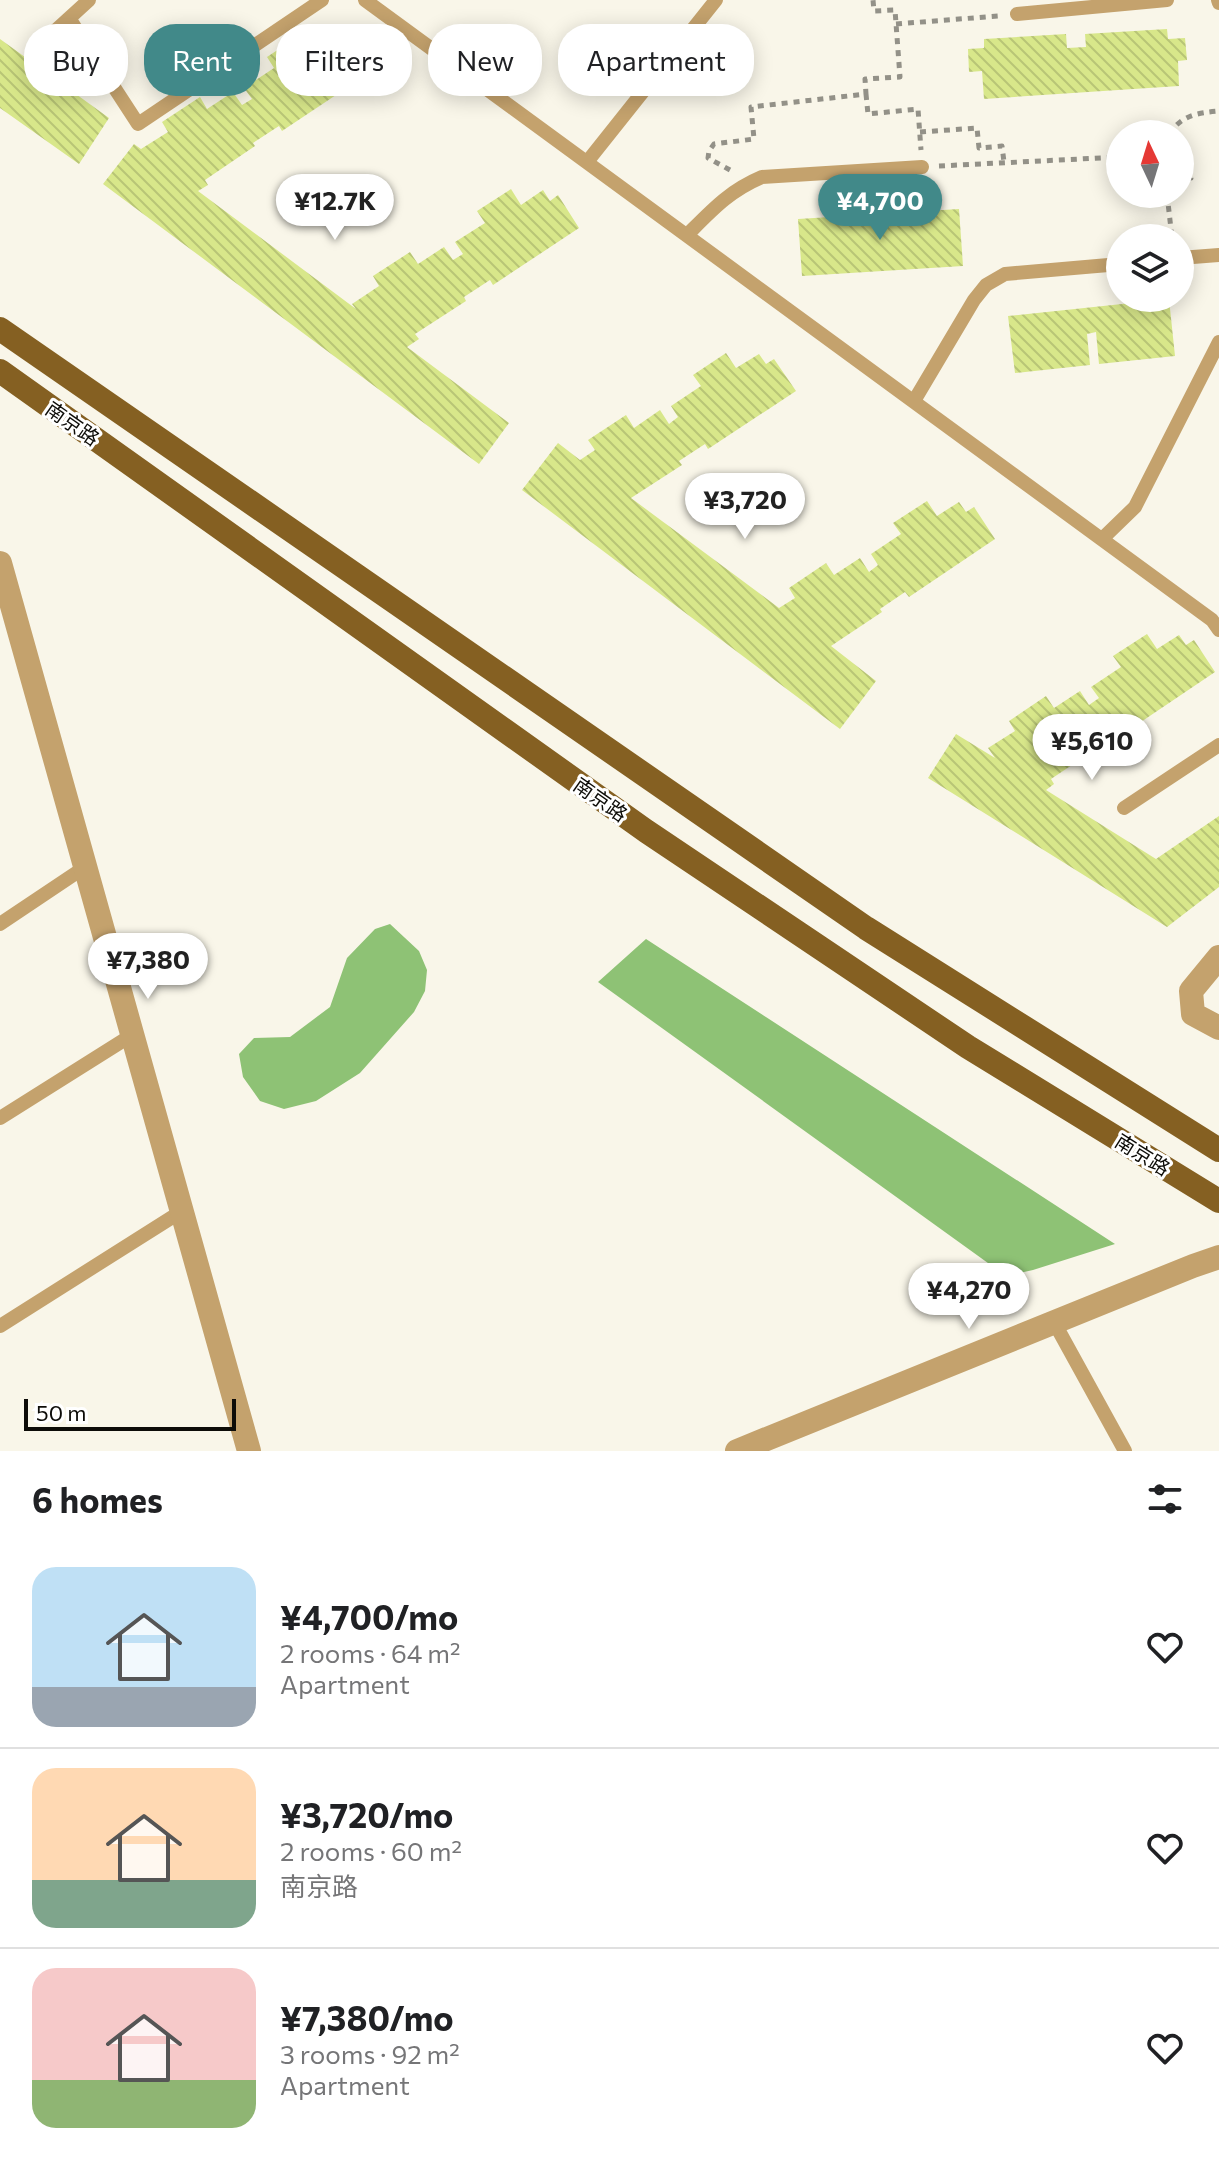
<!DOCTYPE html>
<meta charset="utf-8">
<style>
body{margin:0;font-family:Commissioner,"Noto Sans SC",sans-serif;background:#f2f2f2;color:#202124;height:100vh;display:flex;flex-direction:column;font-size:30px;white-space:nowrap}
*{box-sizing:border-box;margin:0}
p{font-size:26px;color:#757577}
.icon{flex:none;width:44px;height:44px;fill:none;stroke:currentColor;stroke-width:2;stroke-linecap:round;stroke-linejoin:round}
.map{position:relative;height:1451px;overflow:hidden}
.panel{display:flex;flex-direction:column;background:#fff;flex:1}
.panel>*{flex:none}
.top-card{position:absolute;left:24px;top:24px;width:800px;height:72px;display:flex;gap:16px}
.needle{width:52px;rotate:356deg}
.fabs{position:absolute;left:1106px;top:120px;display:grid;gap:16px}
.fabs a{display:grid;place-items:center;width:88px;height:88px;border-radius:50%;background:#fff;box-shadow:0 4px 20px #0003;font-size:40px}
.scale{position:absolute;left:24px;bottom:20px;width:212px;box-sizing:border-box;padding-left:8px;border:4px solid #0d0c08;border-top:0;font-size:22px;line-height:28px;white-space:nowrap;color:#0d0c08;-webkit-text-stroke:6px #fff;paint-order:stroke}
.price{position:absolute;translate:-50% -68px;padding:0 18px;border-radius:28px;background:#fff;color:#222;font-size:26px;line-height:52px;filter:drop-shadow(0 2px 4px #0008)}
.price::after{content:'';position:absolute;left:50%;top:48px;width:24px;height:18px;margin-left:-12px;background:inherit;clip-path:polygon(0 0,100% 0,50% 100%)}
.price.active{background:#418989;color:#fff}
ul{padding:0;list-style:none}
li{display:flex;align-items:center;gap:24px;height:200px;padding:0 32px}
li+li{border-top:2px solid #e0e0e0}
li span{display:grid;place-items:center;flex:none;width:224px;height:160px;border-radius:24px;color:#555}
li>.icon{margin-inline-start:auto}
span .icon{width:96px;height:96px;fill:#fffc;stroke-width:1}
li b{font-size:34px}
h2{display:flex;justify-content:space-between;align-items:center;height:96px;padding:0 32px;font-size:34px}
.tag{padding:0 28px;border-radius:32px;background:#fff;box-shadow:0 4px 20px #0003;font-size:28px;line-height:72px}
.tag.active{background:#418989;color:#fff}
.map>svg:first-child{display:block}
</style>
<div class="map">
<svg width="1219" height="1451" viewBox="0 0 1219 1451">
<defs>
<pattern id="building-back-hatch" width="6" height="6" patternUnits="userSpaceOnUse" patternTransform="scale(2)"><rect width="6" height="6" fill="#d8e78a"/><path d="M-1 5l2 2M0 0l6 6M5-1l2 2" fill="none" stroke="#b8c576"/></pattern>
</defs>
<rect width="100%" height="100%" fill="#f9f6e9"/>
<path fill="#8ec275" d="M390,924L419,951L427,970L425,991L414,1012L360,1073L316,1101L284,1109L260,1101L243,1077L239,1054L254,1038L290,1037L330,1007L347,958L375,929Z
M646,939L1115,1244L1033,1270L1006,1276L598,982Z"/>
<path fill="url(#building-back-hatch)" d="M1167,29L1168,39L1185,38L1187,60L1178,61L1179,86L984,99L982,71L969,72L968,49L984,48V39L1066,34L1067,48L1086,47L1085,34Z
M300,35L310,50L332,36L339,46L347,41L369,73L282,131L279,126L253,143L255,146L205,180L208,185L198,191L356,309L352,304L379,286L373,276L410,252L418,264L444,247L453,260L463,254L455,242L485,223L477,211L511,189L521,205L543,190L550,201L558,195L579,228L493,285L490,280L464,297L466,301L415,334L419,339L407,347L509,423L479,464L103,184L134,144L141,149L168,132L162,122L200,97L207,109L233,92L242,105L252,99L244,88L274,68L267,57Z
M0,39L109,118L79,164L0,108Z
M959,209L963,266L802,276L798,219Z
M1169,299L1175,356L1099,364L1096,332L1087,334L1090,365L1015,373L1008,316Z
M726,353L736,368L759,354L766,364L774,359L796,391L708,449L705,444L679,461L682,465L631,498L779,608L795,598L789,588L826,563L834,575L860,558L869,572L878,565L871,554L901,534L893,523L927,501L937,516L959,502L966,512L974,507L995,539L909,597L905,592L880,609L882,612L831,646L876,681L840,729L522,490L558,443L580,460L595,450L588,440L626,415L634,428L660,410L669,424L678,417L671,406L701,386L693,375Z
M1147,634L1157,649L1179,635L1186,645L1194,640L1215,672L1129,730L1125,725L1100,742L1102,745L1051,779L1054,784L1046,790L1156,859L1219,816V887L1167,927L928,778L956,734L995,758L988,748L1015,731L1009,721L1046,696L1054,708L1080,691L1089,705L1099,698L1091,687L1121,667L1113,656Z"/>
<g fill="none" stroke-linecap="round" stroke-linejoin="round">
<path stroke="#939188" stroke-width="5" stroke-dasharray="6 6" stroke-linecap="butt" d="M896,24L998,16
M866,94L868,114L918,109L921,150
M920,132L977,128L979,148L1002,146L1004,162
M1169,134C1182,115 1197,113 1219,111
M1180,152L1189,151L1191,178L1180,179
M939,166L1120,157
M730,170L708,158L709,151L714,144L754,139L751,107L866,94L865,79L900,77L895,10L874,11L873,0
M1167,194L1172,238"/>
<path stroke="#c4a26d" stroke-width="14" d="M365,0L1212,620L1219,630
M1218,0L1219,3
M1017,14L1167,0
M69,18L138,124L322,0
M43,42L89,0
M587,162L716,0
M687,235C712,210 729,191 762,177L922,167
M1180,258L1219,255
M914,401L974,300L986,285L1005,274L1120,264
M1102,539L1135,507L1219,342
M1124,808L1219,745
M0,924L85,867
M0,1118L132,1035
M1054,1322L1125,1451
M0,1326L182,1211"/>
<path stroke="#c4a26d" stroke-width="24" d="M0,563L249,1451
M1219,957L1191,991L1193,1014L1219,1028
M737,1451L1193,1266L1219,1257"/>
<path stroke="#856022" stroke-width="24" d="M0,329L866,928L1219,1150
M0,371L646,831L968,1047L1219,1201"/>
</g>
<g text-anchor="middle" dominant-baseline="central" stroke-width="6" stroke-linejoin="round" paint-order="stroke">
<g font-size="20" fill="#0d0c08" stroke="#fff">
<text transform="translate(73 423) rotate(35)">南京路</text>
<text transform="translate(601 799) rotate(35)">南京路</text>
<text transform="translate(1143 1154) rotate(32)">南京路</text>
</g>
</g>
</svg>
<div class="fabs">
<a><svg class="needle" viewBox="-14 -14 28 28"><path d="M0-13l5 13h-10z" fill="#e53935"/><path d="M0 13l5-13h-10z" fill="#757577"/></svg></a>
<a><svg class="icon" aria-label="layers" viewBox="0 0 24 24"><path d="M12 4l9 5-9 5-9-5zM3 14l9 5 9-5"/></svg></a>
</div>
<div class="scale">50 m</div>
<b class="price" style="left:335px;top:242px">¥12.7K</b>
<b class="price active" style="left:880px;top:242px">¥4,700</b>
<b class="price" style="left:745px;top:541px">¥3,720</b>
<b class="price" style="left:1092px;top:782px">¥5,610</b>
<b class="price" style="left:148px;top:1001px">¥7,380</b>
<b class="price" style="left:969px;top:1331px">¥4,270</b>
<div class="top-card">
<a class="tag">Buy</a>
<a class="tag active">Rent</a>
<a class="tag">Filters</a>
<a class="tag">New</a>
<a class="tag">Apartment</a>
</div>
</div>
<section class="panel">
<h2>6 homes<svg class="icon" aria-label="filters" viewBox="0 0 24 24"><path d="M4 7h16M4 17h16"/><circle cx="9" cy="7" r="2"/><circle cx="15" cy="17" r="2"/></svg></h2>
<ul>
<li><span style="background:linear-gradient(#bfe0f5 75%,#9aa5b1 0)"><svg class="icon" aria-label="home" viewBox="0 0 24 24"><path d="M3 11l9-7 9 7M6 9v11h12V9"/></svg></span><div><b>¥4,700/mo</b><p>2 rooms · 64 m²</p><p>Apartment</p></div><svg class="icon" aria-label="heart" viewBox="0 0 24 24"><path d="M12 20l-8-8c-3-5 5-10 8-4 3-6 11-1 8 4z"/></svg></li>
<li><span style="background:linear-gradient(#ffd9b3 70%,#7fa58c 0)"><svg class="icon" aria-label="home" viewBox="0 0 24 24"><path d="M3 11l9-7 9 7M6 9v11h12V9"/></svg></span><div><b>¥3,720/mo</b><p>2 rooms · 60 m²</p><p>南京路</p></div><svg class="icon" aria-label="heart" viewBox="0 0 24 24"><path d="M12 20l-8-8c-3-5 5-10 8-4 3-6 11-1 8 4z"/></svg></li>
<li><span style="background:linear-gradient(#f6c9c9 70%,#8fb573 0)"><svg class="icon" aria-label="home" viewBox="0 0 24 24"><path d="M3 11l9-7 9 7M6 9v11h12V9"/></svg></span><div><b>¥7,380/mo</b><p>3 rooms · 92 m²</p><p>Apartment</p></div><svg class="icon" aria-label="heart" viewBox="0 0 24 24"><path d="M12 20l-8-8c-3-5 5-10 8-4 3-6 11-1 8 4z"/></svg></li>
</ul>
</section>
